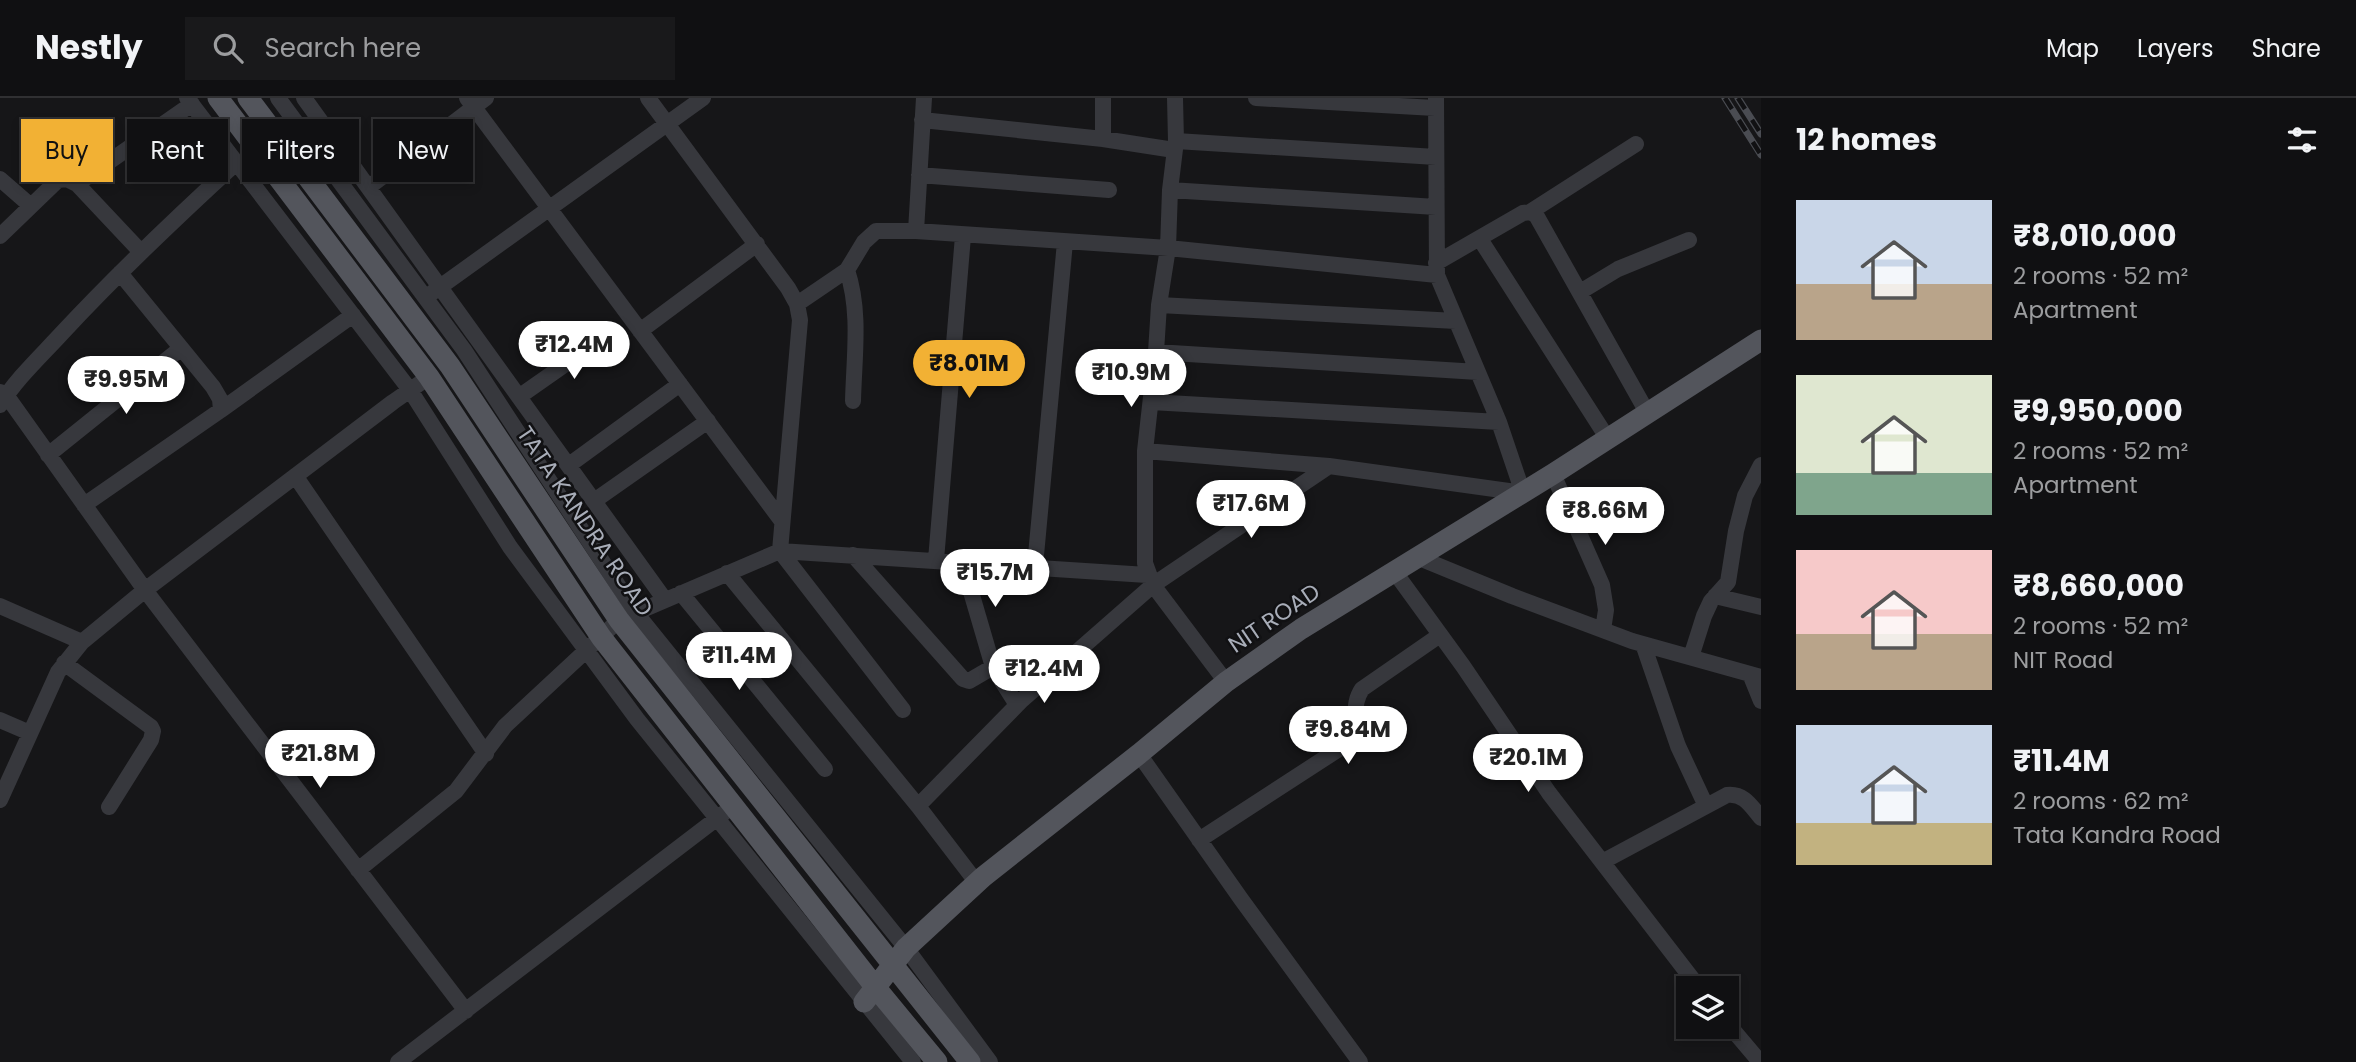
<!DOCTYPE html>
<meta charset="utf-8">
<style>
body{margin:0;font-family:Poppins,sans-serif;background:#19191b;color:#f1f3f6;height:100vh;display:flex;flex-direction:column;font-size:26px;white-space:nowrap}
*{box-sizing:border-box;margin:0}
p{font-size:23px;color:#9c9d9f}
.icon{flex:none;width:38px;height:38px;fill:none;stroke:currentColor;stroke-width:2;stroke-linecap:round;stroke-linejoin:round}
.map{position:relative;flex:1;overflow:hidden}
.side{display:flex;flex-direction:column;background:#101012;width:595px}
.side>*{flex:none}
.top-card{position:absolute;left:21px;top:21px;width:665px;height:63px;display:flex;gap:14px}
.buttons{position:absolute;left:1676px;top:878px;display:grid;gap:14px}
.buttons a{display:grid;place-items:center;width:63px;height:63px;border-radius:0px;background:#101012;box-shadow:0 4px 10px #0003,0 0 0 2px #303032;font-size:35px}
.price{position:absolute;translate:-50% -60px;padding:0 16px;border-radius:24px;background:#fff;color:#222;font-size:23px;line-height:46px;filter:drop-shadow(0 2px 4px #0008)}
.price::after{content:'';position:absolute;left:50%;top:42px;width:21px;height:16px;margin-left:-10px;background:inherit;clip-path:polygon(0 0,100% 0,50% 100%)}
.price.selected{background:#f2b134;color:#111}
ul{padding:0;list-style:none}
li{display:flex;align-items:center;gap:21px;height:175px;padding:0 35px}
li span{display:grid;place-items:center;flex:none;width:196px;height:140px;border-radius:0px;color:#555}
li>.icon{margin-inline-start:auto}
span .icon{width:84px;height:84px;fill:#fffc;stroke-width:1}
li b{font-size:30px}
h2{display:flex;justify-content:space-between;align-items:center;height:84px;padding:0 35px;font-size:30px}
.pill{padding:0 24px;border-radius:0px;background:#101012;box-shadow:0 4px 10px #0003,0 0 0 2px #303032;font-size:24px;line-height:63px}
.pill.selected{background:#f2b134;color:#111}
header{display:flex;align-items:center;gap:42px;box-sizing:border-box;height:98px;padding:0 35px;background:#101012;border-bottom:2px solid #303032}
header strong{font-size:33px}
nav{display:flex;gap:38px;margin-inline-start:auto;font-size:24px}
.search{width:490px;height:63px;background:#19191b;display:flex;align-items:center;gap:18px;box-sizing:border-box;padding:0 24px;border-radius:0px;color:#9c9d9f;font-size:26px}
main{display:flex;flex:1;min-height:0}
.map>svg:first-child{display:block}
</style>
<header>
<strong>Nestly</strong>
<div class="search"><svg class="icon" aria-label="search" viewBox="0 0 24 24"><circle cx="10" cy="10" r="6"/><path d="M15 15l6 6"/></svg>Search here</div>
<nav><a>Map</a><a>Layers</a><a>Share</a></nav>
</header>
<main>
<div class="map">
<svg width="1761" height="964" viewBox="0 0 1761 964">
<rect width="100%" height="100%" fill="#161618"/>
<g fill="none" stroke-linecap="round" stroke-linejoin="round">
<path stroke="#37383d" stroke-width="16" d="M187,0L410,292L510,449L637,621L913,964
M278,0L464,252L636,515L906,850L990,964
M304,0L665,502
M467,0L781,422
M648,0L788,190L797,206L800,222L780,453L903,612
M1175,0L1176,43L1170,92L1168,150L1159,207L1156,254L1145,353V465L1153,487L1226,584
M1256,0L1435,10
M922,22L1103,41L1174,52
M1103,41V0
M1176,43L1436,59
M919,77L1109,92
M0,81L31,108
M77,86L192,6
M369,89L486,0
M1170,92L1436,109
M1530,114L1636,46
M916,133L924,0
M0,138L58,82L67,81L77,86L141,154
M1480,141L1608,341
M1436,165L1523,115L1530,114L1536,117L1648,316
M847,172C861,214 854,259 853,303
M433,194L703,0
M1580,194L1618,171L1689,142
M797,206L847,172L864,144L876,133H916L1168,150L1437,177
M1159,207L1456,223
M640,233L757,146
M1156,254L1478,274
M0,294L6,297L145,492L466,913
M520,298L607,237
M1151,304L1499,324
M0,307C17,280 41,258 63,234C118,175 177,119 236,65
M221,312L353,217
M1145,353L1329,368L1523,395L1499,324L1437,177L1436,0
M48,357L180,251
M569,367L680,286
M1553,376L1602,487L1606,512L1603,532
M296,379L486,656
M594,403L708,323
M84,407L221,312L220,301L213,289L120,175
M853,457L963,581L969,583L993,569L1017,607
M1417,459L1512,498L1632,543L1761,579
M936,462L963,138
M962,463L993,569
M1035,468L1065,144
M1394,473L1463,568L1549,695L1700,891
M727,475L918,708L977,785
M681,495L825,671
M1715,498L1761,509
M0,508L82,544
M1643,546L1678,648L1706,708
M1691,559L1704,518L1711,503L1728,484L1736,433L1745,398L1761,367
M64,565L151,629L153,633L151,642L109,709
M1750,576L1761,603
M0,622L30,635
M1139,656L1241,801L1360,964
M0,702L58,574L82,544L145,492L393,304L429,279
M918,708L1022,602L1153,487L1329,368
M1199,742L1342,649C1365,627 1348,612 1362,591L1440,537
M1602,764L1727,697C1744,695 1751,708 1761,720
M358,772L456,693L505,628L619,522L780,453L1147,477
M1727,925L1760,964
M398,964L724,715"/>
<path stroke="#53555c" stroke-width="21" d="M218,0L429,279L601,539L876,890L937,964
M248,0L450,268L619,522L970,964
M864,904L906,850L983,779L1139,656L1226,584L1301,531L1553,376L1761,242"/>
<g stroke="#4a4c52" stroke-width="7">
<path id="rail" d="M1725,0L1761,57
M1738,0L1761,36"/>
</g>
<use href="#rail" stroke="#111113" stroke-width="4.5" stroke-dasharray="13" stroke-linecap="butt"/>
</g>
<g text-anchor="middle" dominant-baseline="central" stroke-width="5" stroke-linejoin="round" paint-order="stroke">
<g font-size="23" fill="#a8adb8" stroke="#111113">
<text transform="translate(585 423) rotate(56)">TATA KANDRA ROAD</text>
<text transform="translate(1274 520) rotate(-34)">NIT ROAD</text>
</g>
</g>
</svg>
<div class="buttons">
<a><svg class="icon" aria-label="layers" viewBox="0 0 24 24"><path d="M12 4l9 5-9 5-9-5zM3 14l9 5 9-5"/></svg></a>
</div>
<b class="price" style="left:574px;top:283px">₹12.4M</b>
<b class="price selected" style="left:969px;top:302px">₹8.01M</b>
<b class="price" style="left:1131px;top:311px">₹10.9M</b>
<b class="price" style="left:126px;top:318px">₹9.95M</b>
<b class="price" style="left:1251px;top:442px">₹17.6M</b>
<b class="price" style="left:1605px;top:449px">₹8.66M</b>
<b class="price" style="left:995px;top:511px">₹15.7M</b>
<b class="price" style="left:739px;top:594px">₹11.4M</b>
<b class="price" style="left:1044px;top:607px">₹12.4M</b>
<b class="price" style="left:1348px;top:668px">₹9.84M</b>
<b class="price" style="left:320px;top:692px">₹21.8M</b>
<b class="price" style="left:1528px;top:696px">₹20.1M</b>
<div class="top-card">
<a class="pill selected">Buy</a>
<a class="pill">Rent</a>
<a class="pill">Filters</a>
<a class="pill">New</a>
</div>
</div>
<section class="side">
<h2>12 homes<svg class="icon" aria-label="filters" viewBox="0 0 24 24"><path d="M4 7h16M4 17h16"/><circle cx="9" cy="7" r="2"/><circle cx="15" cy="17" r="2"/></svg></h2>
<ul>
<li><span style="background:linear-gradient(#c9d6e8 60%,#b9a48a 0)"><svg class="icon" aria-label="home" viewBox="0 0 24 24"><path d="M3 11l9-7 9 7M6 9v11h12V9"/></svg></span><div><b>₹8,010,000</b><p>2 rooms · 52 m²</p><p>Apartment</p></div></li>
<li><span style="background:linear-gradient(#dfe7d0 70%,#7fa58c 0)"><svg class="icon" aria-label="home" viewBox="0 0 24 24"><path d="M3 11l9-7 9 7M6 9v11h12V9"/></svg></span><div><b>₹9,950,000</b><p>2 rooms · 52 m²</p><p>Apartment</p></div></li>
<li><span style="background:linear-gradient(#f6c9c9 60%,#b9a48a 0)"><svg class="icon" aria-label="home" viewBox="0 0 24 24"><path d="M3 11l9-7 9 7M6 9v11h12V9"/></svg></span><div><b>₹8,660,000</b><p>2 rooms · 52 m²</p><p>NIT Road</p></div></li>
<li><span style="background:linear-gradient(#c9d6e8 70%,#c2b280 0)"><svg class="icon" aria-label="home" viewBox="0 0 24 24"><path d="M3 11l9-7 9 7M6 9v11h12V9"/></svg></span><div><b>₹11.4M</b><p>2 rooms · 62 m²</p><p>Tata Kandra Road</p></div></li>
</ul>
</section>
</main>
